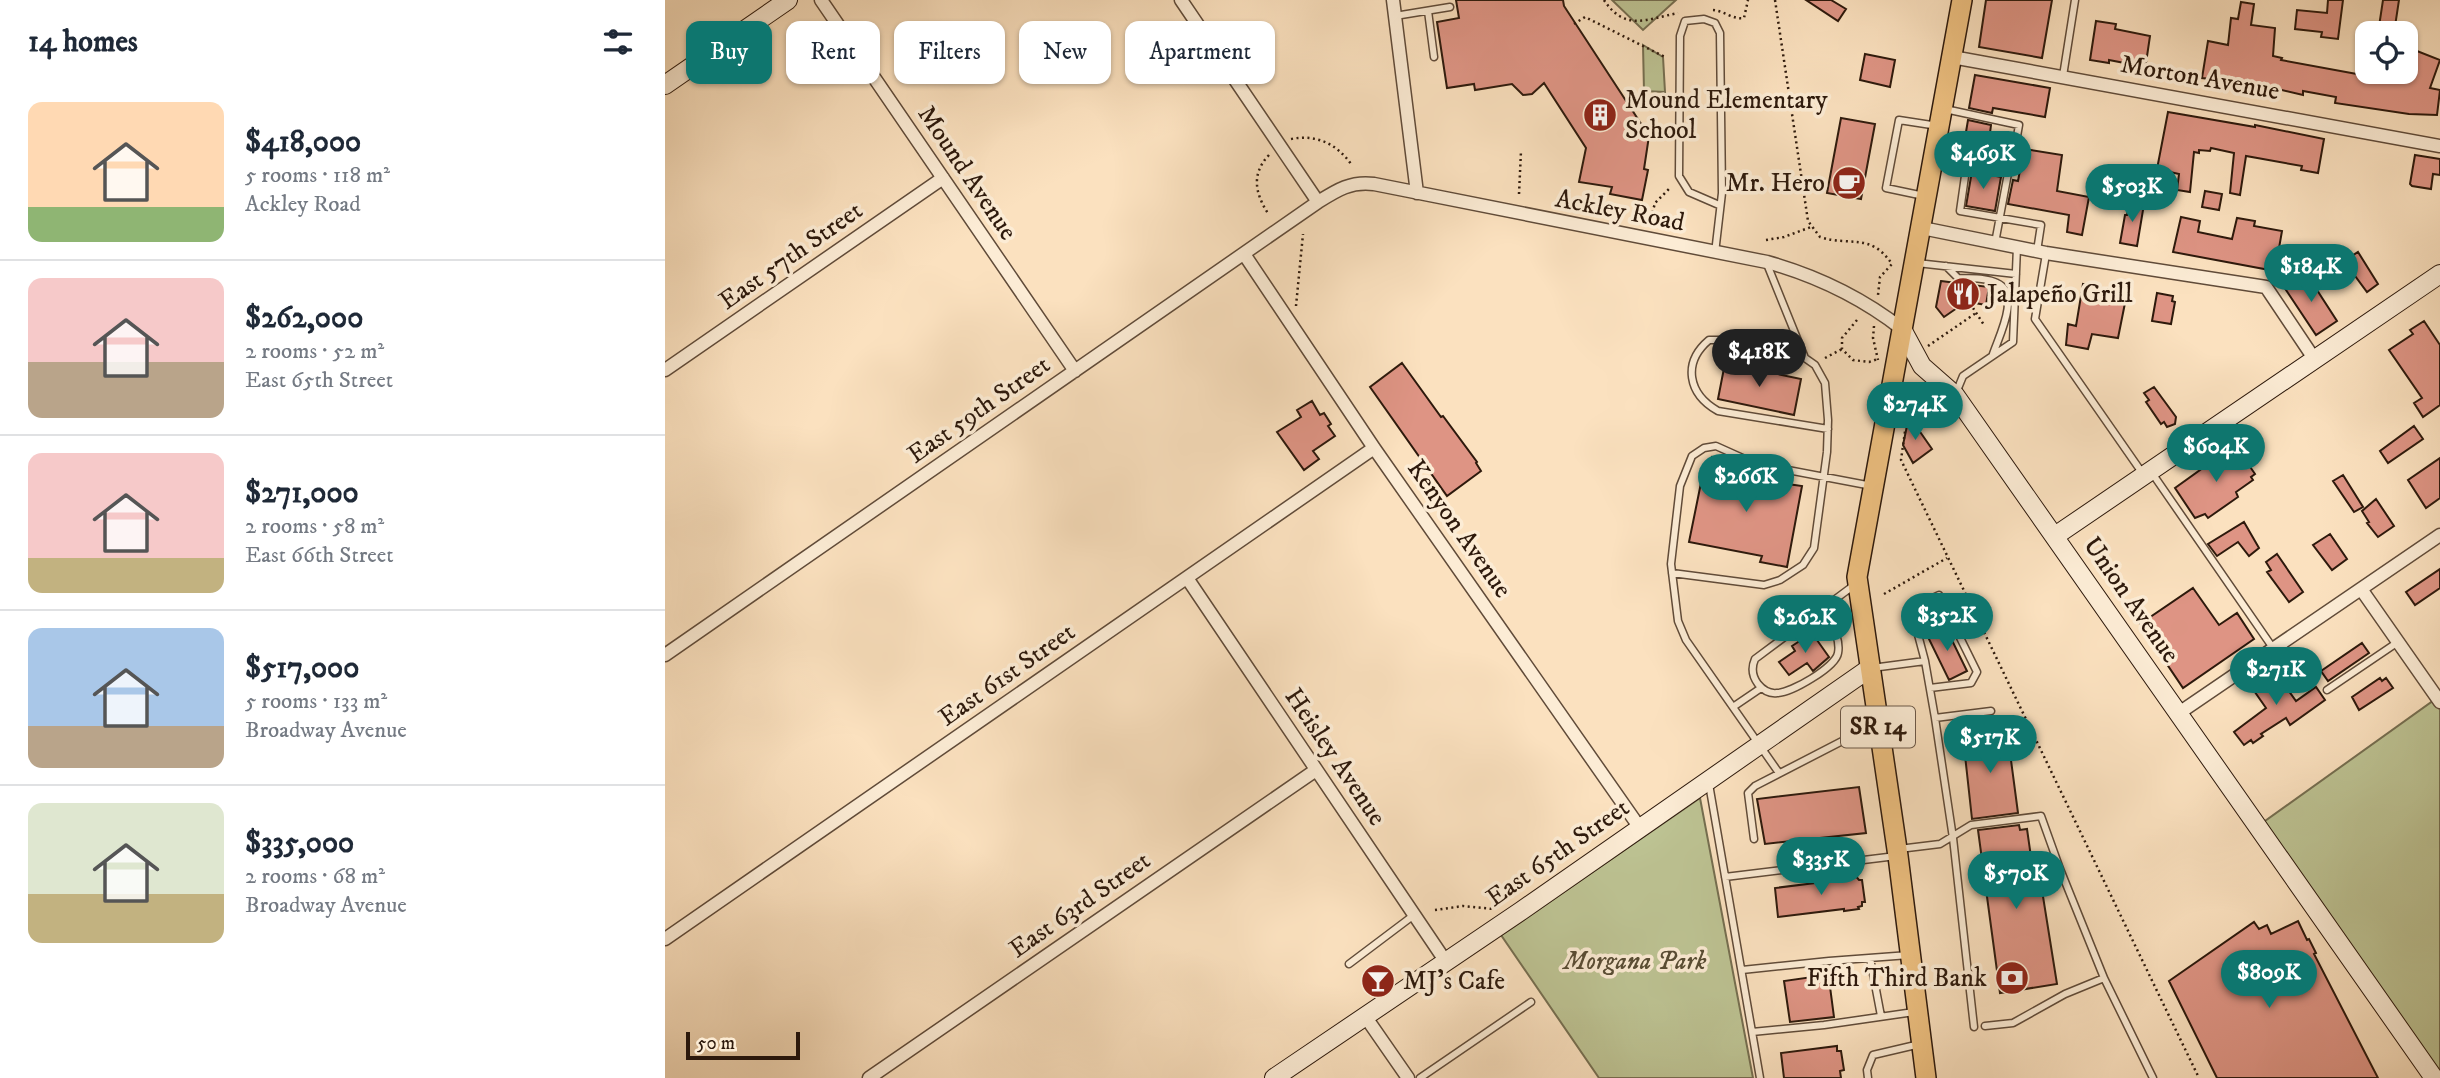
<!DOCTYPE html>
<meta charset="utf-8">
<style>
body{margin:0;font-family:"IM FELL DW Pica",serif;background:#f2f2f3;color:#1f2937;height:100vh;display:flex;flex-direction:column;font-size:26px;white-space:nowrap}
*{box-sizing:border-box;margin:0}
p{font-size:23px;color:#747a83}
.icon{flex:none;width:38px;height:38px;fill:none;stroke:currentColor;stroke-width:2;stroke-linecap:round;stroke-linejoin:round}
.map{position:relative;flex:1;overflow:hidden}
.drawer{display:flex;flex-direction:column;background:#fff;width:665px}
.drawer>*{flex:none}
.guide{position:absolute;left:21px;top:21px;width:665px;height:63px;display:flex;gap:14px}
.tools{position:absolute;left:1690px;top:21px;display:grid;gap:14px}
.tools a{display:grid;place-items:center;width:63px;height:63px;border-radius:14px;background:#fff;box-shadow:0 2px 5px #0004;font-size:35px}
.scale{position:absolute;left:21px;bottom:18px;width:114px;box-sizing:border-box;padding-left:7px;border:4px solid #2d190c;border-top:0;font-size:19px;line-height:24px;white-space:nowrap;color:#2d190c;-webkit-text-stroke:5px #fcecd5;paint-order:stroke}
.price{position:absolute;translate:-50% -60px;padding:0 16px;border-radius:24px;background:#0f766e;color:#fff;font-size:23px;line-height:46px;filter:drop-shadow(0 2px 4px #0008)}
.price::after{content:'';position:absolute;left:50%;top:42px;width:21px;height:16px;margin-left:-10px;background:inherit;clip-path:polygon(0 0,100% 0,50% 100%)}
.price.active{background:#222;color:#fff}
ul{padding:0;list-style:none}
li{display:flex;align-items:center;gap:21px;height:175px;padding:0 28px}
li+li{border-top:2px solid #e0e1e3}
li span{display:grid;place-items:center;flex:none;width:196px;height:140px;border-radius:14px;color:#555}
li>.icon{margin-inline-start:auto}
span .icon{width:84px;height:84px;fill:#fffc;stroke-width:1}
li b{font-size:30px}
h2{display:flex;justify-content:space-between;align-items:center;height:84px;padding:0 28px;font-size:30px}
.pill{padding:0 24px;border-radius:14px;background:#fff;box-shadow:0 2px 5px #0004;font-size:24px;line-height:63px}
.pill.active{background:#0f766e;color:#fff}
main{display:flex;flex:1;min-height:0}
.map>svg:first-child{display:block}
</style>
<main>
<section class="drawer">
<h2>14 homes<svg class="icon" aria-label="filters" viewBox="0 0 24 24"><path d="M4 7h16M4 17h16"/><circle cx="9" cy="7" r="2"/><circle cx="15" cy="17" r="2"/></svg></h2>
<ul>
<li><span style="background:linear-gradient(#ffd9b3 75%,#8fb573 0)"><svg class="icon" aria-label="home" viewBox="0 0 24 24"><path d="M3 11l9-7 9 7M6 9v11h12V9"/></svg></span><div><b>$418,000</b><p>5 rooms · 118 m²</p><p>Ackley Road</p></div></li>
<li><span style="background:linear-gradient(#f6c9c9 60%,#b9a48a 0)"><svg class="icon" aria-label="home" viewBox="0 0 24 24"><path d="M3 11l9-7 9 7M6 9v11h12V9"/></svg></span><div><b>$262,000</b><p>2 rooms · 52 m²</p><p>East 65th Street</p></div></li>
<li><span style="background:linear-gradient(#f6c9c9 75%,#c2b280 0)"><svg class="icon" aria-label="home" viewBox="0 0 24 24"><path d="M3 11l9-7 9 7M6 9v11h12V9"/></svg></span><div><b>$271,000</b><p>2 rooms · 58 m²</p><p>East 66th Street</p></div></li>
<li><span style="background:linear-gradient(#a9c7e8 70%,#b9a48a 0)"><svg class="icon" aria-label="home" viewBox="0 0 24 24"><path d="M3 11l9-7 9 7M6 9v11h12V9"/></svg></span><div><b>$517,000</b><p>5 rooms · 133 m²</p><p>Broadway Avenue</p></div></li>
<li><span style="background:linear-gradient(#dfe7d0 65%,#c2b280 0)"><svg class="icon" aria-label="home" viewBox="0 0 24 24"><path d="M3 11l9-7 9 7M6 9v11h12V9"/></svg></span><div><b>$335,000</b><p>2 rooms · 68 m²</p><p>Broadway Avenue</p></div></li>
</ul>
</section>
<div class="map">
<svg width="1775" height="1078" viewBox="0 0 1775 1078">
<rect width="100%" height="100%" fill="#fbe1bf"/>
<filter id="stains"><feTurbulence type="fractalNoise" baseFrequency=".00286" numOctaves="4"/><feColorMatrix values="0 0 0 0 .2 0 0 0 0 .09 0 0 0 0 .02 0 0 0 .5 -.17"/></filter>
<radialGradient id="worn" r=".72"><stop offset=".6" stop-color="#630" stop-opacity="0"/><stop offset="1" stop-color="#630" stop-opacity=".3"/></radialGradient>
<path fill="#bdc393" stroke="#756e50" stroke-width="2" d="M947,0H1011L978,30Z
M978,45L998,57L1000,92L979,91Z
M1772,698L1775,702V1078L1593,826Z
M1035,798L1088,1078H934L836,935Z"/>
<path fill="#de9484" stroke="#2d190c" stroke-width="2" d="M791,0H898L899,6L984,136L979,169L983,170L977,200L945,194L947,187L914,182L921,148L879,83L867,94L858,95L847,84L810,90L809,84L782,88L772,22L794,18Z
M1141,0H1166L1181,9L1173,21Z
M1321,0H1387L1377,58L1314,47Z
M1663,0H1678L1673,39L1656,37L1657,32L1630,29L1632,10L1662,13Z
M1718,0H1734L1729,33H1713Z
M1576,2L1589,4L1586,25L1610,28L1608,56L1617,58L1616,60L1730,81V76L1741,78V49L1752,51L1775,60L1765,88L1775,90L1772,115L1744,114L1670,103L1671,97L1638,91V95L1592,84L1537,78L1543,41L1563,45L1566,18L1573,19Z
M1431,21L1451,24L1450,29L1485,36L1481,63L1471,61L1470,65L1444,60V63L1425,60Z
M1200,54L1230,60L1225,87L1195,80Z
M1310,75L1385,88L1380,117L1328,108L1327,113L1304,108Z
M1503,112L1590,127V125L1659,139L1653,173L1636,170L1637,166L1581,156L1575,195L1565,193L1569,153L1546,148L1545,151L1534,150V153L1529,152L1525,192L1512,190L1514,174L1492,169Z
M1176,118L1210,124L1196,199L1162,193Z
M1303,120L1326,125L1324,141L1300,138Z
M1359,149L1397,155L1392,191L1424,197L1417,235L1402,232L1404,215L1343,204L1348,180L1353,181Z
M1750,155L1775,159V175L1768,174L1766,189L1747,186L1745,184Z
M1458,166L1473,168L1470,183L1456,180Z
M1307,171L1336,177L1330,211L1301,206Z
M1540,191L1557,194L1554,210L1537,207Z
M1465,201L1479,204L1472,246L1455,243L1460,215H1462Z
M1516,217L1535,221L1533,232L1567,239L1572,218L1590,221L1589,226L1617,231L1610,271L1508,252Z
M1693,252L1713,284L1702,292L1679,261Z
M1641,273L1672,321L1651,335L1619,287Z
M1276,281L1324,287L1321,305L1299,301L1298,309L1292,308L1279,317L1271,307Z
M1418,284L1447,290V286L1463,288L1453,338L1427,334L1423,349L1401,345L1403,324L1411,326Z
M1492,293L1508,296L1507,301L1510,302L1506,324L1487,321Z
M1759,321L1775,345V405L1758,417L1749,403L1757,398L1724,350L1748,334L1745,330Z
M737,363L776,417L778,416L812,462L811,463L816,471L782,496L705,387Z
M1060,363L1136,379L1129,415L1053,399Z
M1489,387L1511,417L1510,424L1502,427L1499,422L1496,424L1481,402L1484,400L1479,393Z
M647,401L655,415L659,413L666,424L663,426L670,436L648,451L654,459L639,470L612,432L636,417L632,410Z
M1244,416L1267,449L1248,463L1238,445Z
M1749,426L1758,439L1723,463L1715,451Z
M1570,445L1590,474L1586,477L1588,480L1571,492L1573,497L1543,518L1540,514L1530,518L1510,488Z
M1047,457L1068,460L1066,476L1137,486L1122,567L1095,562L1097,556L1024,542L1038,473H1044Z
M1775,458V498L1761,508L1743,480Z
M1678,475L1698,507L1689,512L1668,481Z
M1711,499L1729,526L1713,537L1702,523L1704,522L1697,511Z
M1579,522L1594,548L1584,556L1573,542L1552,556L1543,544Z
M1665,534L1682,559L1667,570L1648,545Z
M1612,554L1638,592L1624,602L1602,572L1606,570L1601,562Z
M1775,569V588L1750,605L1741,592Z
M1528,588L1554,625L1572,613L1589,639L1518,688L1475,624Z
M1280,626L1302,671L1284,680L1262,635Z
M1147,633L1164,657L1148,671L1142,663L1124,675L1114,662L1130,651L1127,646Z
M1697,643L1704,653L1663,681L1656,671Z
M1608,669L1631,701L1651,687L1660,700L1625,725L1621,718L1596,734L1598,736L1588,743L1586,740L1579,745L1569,732L1601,708L1585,685Z
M1715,678L1717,681L1721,678L1728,688L1694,710L1687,697Z
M1342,730L1353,813L1307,819L1298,737Z
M1194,787L1201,833L1100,844L1092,799Z
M1354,825L1355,830L1362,829L1370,885L1376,884L1392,984L1335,993L1313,830Z
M1189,874L1194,880H1197L1200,902H1197V906L1193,907L1194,909L1179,911V909L1113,917L1110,888L1175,880L1174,876Z
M1633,921L1642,940L1644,939L1651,953L1649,954L1713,1078H1552L1504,981L1589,922L1594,929L1602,925L1606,934Z
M1154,976L1155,980L1164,979L1169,1017L1125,1022L1119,981Z
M1172,1046V1051H1176L1179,1070L1175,1071L1176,1078H1119L1116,1053Z"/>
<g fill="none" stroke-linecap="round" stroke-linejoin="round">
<g stroke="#604b39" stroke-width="9">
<path id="lane" d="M763,11L769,57
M730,16L785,7
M1398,76L1410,0
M1280,109L1354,125L1351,142
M1273,157L1344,168L1330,243
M1302,162L1295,211L1376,225L1372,251
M1259,196L1221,188L1234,120L1273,126
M1050,253L1057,193L1055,33L1050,23L1039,19L1020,21L1015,36L1014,176L1024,192L1054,205
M1381,254L1370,319L1478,474
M1252,263L1351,274
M1281,266L1293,278C1305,279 1321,277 1332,283C1356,294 1334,336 1328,354
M1140,358L1053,340H1044C1017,363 1023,394 1053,411L1163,429
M1291,393L1298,376L1348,342L1352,247
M1487,473L1608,648
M1007,573L1099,585L1115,580L1138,565L1149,548L1162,452L1163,420L1160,383L1150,365L1140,358L1102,264
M1159,608C1165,621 1176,638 1173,653C1171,667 1126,693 1112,693C1104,694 1098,690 1093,684C1087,676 1086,668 1090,659L1188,586
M1207,668L1260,661
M1265,688L1306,683L1312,672L1274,595L1249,607L1247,612L1260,661L1270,718
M1662,690L1733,642
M1068,707L1096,688
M1114,773L1021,640L1013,621L1006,564L1015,486L1027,456L1039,448L1051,446L1091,464L1207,486
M1044,784L1095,1078
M1089,839L1083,793L1090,786L1185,737L1212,732
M1234,849L1275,844L1306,825L1376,816L1395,869L1439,978
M1060,877L1231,856
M1205,958L1216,1016
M684,964L749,915
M1077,970L1164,961L1244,955
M1320,1026L1348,1023L1400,994L1439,978L1488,1078
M1309,1027L1288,838L1270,718L1326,711
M1087,1032L1159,1025L1249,1012
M755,1078L866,1002
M1203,1078L1202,1070L1208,1055L1255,1044"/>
</g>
<g stroke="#604b39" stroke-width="15">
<path id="street" d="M156,0L410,371
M516,0L653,202
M728,0L752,193
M1287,57L1775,146
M1257,228L1381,253L1601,287L1650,360
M579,254L709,448L975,828
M0,370L278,178
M522,578L781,962
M1696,589L1775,702
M0,655L653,202C672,190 686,181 709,184L1102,262C1152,276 1196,297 1237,329
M1514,713L1775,535
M0,939L709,448
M700,1016L743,1078
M204,1078L651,770"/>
</g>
<g stroke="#2d190c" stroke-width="20">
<path id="secondary" d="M0,85L123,0
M1237,329L1257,366L1290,395L1769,1078
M1390,536L1775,274
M609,1078L856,911L1205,668"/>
</g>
<g stroke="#2d190c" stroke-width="22">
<path id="primary" d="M1261,1078L1233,856L1192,577L1297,0"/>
</g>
<path stroke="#2d190c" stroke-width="2.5" stroke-dasharray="2 3.5" stroke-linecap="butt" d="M939,0C960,32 982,19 1013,13
M1110,0L1143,221L1155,237C1186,247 1205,232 1227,264L1215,277L1213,295
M1048,10C1059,11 1069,20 1079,18L1083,0
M909,24L920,17L1000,57
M626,139C651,134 672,144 686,164
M604,155C585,175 591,195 604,215
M854,194L856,151
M986,218L990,203L1005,188
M1101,240L1119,237L1146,227
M631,306L638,234
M1308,308L1319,325
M1192,320L1177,338V349L1188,360L1204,362L1213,359
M1209,326L1208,338L1213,360
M1263,346L1311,313
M1160,358L1177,349
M1244,394L1252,403L1242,417L1236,460L1534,1078
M1219,594L1282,558
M770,910L798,906L828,909"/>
<use href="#lane" stroke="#fcecd5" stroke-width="6"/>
<use href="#street" stroke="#fcecd5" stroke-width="12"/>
<use href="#secondary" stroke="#fcecd5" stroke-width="18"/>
<use href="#primary" stroke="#eec080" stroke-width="19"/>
</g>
<defs>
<g id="building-disc" transform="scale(1.75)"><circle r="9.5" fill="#8f2418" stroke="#fcecd5"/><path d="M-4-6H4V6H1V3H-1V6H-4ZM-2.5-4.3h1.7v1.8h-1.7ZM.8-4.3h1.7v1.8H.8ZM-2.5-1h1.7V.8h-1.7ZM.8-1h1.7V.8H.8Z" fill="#fff"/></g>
<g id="cafe-disc" transform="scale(1.75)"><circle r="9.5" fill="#8f2418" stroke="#fcecd5"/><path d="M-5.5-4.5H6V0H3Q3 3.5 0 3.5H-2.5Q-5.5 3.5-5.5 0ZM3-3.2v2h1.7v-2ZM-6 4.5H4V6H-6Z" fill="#fff"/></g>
<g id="restaurant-disc" transform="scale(1.75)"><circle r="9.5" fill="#8f2418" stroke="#fcecd5"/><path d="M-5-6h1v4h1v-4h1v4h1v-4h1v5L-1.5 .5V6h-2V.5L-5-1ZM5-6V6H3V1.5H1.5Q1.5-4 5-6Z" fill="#fff"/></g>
<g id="bank-disc" transform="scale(1.75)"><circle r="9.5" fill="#8f2418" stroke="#fcecd5"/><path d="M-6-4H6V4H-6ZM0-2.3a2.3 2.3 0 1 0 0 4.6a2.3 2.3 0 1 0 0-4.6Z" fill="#fff"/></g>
<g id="bar-disc" transform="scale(1.75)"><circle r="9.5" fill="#8f2418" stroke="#fcecd5"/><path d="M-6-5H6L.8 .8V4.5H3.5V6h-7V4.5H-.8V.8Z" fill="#fff"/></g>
</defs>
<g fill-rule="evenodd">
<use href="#building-disc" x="935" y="115"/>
<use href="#cafe-disc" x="1184" y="183"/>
<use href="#restaurant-disc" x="1298" y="294"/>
<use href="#bank-disc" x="1347" y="978"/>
<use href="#bar-disc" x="713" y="981"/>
</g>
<g text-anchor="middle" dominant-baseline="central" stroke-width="7" stroke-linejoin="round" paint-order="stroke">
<rect fill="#fcecd5" stroke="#6b5848" stroke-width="2" x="1176" y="706.5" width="74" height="41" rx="5"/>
<g font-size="24" font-weight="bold" fill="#2d190c">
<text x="1213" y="727">SR 14</text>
</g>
<g font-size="26" fill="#2d190c" stroke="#fcecd5">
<text transform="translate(1535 78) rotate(10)">Morton Avenue</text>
<text transform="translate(302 173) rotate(56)">Mound Avenue</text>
<text transform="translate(955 211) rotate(11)">Ackley Road</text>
<text transform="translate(126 256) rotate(-35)">East 57th Street</text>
<text transform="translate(314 410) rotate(-35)">East 59th Street</text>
<text transform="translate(794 529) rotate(55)">Kenyon Avenue</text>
<text transform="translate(1466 600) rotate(55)">Union Avenue</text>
<text transform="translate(342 675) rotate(-35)">East 61st Street</text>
<text transform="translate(670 757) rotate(56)">Heisley Avenue</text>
<text transform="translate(893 853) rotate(-35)">East 65th Street</text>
<text transform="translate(415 905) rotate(-35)">East 63rd Street</text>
</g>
<g font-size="26" fill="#2d190c" stroke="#fcecd5" text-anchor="start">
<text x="960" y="100">Mound Elementary<tspan x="960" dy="30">School</tspan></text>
<text x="1160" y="183" text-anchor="end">Mr. Hero</text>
<text x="1322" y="294">Jalapeño Grill</text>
<text x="1322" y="978" text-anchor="end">Fifth Third Bank</text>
<text x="738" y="981">MJ's Cafe</text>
</g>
<g font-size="26" font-style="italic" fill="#584c34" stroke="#fcecd5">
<text x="970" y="961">Morgana Park</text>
</g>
</g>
<rect width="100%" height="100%" filter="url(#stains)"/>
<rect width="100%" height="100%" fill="url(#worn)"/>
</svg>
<div class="tools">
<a><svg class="icon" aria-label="locate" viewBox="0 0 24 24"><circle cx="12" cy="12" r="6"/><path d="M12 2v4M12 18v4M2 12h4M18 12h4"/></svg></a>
</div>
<div class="scale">50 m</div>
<b class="price" style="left:1318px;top:191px">$469K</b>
<b class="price" style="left:1467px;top:224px">$503K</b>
<b class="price" style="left:1646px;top:304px">$184K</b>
<b class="price active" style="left:1094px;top:389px">$418K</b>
<b class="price" style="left:1250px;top:442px">$274K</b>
<b class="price" style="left:1551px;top:484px">$604K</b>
<b class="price" style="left:1081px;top:514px">$266K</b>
<b class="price" style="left:1282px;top:653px">$352K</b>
<b class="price" style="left:1140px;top:655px">$262K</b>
<b class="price" style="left:1611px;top:707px">$271K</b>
<b class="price" style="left:1325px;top:775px">$517K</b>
<b class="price" style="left:1156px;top:897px">$335K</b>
<b class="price" style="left:1351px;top:911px">$570K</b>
<b class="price" style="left:1604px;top:1010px">$809K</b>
<div class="guide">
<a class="pill active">Buy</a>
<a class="pill">Rent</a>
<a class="pill">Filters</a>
<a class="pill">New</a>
<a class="pill">Apartment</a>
</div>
</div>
</main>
